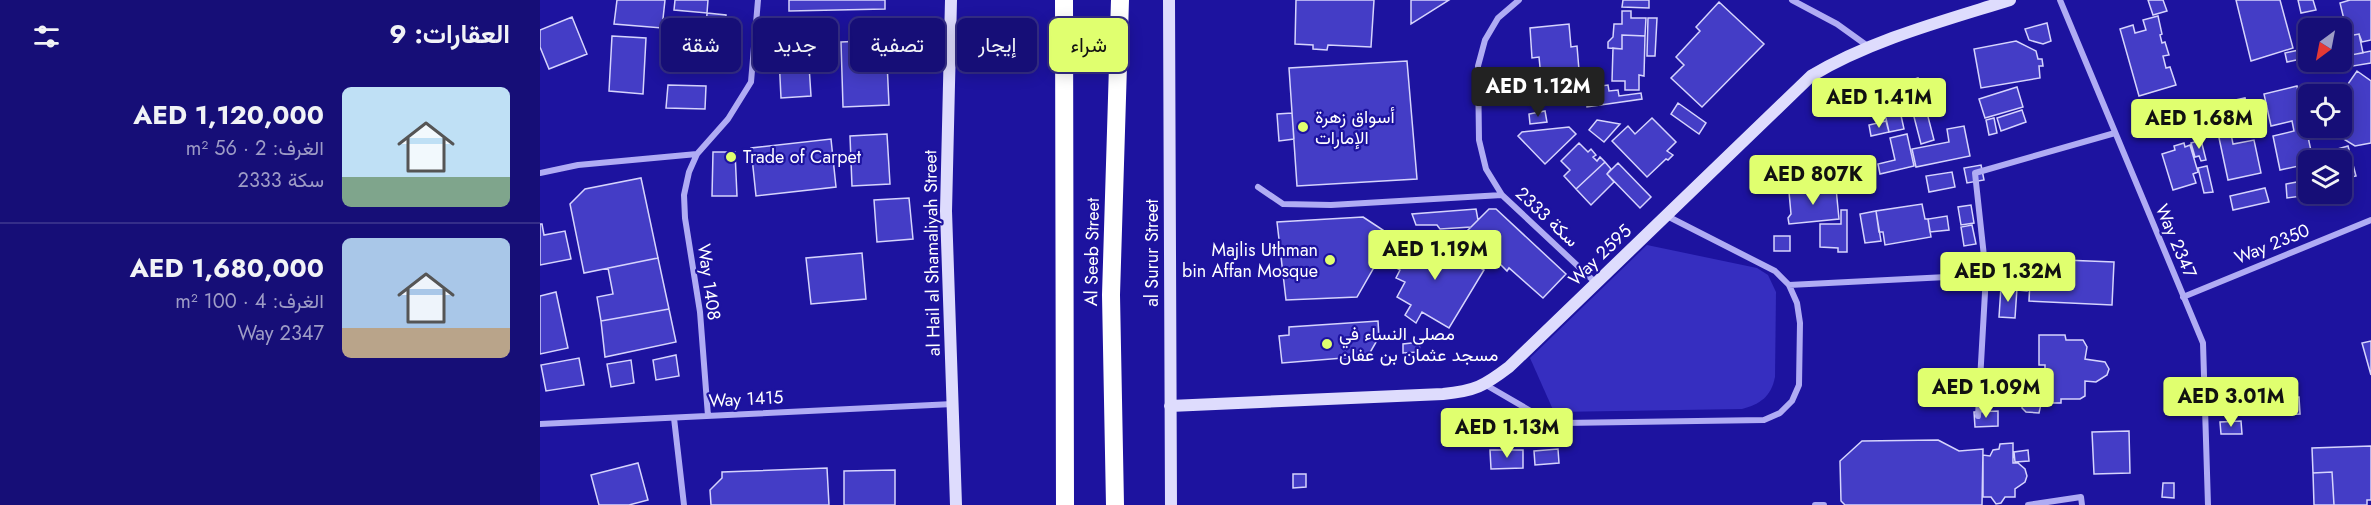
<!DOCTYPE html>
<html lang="ar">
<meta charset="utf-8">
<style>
body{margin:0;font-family:Jost,Vazirmatn,sans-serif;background:#1f177c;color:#f1f3f6;direction:rtl;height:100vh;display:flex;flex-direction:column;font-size:22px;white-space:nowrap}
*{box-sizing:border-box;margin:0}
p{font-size:20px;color:#9e9cc6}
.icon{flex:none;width:33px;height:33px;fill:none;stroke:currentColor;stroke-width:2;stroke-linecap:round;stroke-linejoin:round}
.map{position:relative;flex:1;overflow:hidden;direction:ltr}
.sheet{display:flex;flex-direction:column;background:#160e77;width:540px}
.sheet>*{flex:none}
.hud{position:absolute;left:18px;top:18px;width:570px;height:54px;direction:rtl;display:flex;gap:12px}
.needle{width:39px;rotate:212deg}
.fabs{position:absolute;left:1758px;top:18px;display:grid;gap:12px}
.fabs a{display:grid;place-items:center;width:54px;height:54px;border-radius:9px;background:#160e77;box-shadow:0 3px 15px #0003,0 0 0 2px #352e89;font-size:30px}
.price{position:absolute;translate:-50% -51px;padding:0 14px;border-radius:6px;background:#e0ff6f;color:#111;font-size:20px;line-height:39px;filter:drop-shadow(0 2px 3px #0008)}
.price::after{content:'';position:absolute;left:50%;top:36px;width:18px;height:14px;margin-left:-9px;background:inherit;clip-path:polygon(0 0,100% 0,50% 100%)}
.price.active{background:#222;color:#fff}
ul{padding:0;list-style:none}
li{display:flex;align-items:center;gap:18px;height:150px;padding:0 30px}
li+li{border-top:2px solid #352e89}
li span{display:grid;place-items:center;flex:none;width:168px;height:120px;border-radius:9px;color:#555}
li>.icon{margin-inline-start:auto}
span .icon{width:72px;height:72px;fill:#fffc;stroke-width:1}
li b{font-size:26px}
h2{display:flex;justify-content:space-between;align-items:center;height:72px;padding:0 30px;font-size:26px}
.pill{padding:0 21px;border-radius:9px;background:#160e77;box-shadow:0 3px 15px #0003,0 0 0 2px #352e89;font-size:21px;line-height:54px}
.pill.active{background:#e0ff6f;color:#111}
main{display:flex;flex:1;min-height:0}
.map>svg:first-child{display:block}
</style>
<main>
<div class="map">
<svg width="1831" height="505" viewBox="0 0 1831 505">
<rect width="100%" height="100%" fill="#1d139f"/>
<path fill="#362ec0" d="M1107,245L1217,268L1228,275L1236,292L1235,377C1231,397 1220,404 1202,409L1014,412L990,358Z"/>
<path fill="#443dc6" stroke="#d6d4fd" stroke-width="1.5" d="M77,0H125L122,28L74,24Z
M135,0H168L167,13L134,10Z
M249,0H345V9L249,11Z
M756,0H834L831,47L788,45L787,50L773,49V45L755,44Z
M871,0H909L871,24Z
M1083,0H1109V8L1082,7Z
M1608,0H1623L1627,11L1613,15Z
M1696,0H1740L1753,48L1711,61Z
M1758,0H1773L1776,10L1761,13Z
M1810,0H1831V40L1822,42L1819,34L1808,36L1800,3Z
M1179,2L1224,44L1162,107L1131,78L1144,65L1136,57L1160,31L1156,27Z
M1082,11H1091V18H1106L1105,36L1082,35V49L1068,48V42L1073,37L1074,24H1082Z
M167,13L186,15L185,40L164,39L163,56L131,54L133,29L166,32Z
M1618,16L1622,34L1620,35L1622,43L1625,42L1629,55L1623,56L1626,68L1630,67L1636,85L1599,96L1580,29L1593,25L1595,33L1606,30L1603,20Z
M32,17L47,54L9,69L0,47V30Z
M1108,18H1117L1115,56H1107Z
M1507,23L1511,41L1503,44L1489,40L1485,29Z
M1029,24L1031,47L1037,46L1041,94L1031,95V101L1016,102V97L1003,98L999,57L992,58L990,28Z
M1819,34L1823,53L1811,55L1808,36Z
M267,35L271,96L241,98L238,36Z
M1082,35L1105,36L1104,76L1099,75V90H1085V81H1072L1073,48L1082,49Z
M72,36L106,38L103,94L69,91Z
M346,40L349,105L303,107L301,42Z
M1476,41L1496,51L1498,59H1502L1503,66H1499L1500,78L1441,88L1434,49Z
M1759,50L1761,59L1747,62L1745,53Z
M1831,51V63L1813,66L1811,55Z
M867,61L877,179L757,186L749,68Z
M1817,71L1831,81V143L1815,146L1802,138L1806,132L1803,129L1808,120L1802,115L1801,94Z
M1378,78L1394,140L1381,144L1365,82Z
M1354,84L1364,129L1349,132L1339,87Z
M128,85L166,86L165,109L126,108Z
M1068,85L1069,91L1078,90L1079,96L1101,93L1102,99L1047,107L1046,88Z
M1757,86L1773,160H1768V164L1740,170L1733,136L1754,131L1752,121L1731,126L1724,94Z
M1477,87L1483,107L1445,118L1439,99Z
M1705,98L1712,130L1691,134L1693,144L1714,140L1721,173L1688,180L1672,105Z
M1138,103L1166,123L1159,134L1131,114Z
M1482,110L1486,122L1461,131L1457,118Z
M1005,111L1007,122L990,124L989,114Z
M752,113L754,139L739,141L737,114Z
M1112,118L1136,142L1127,151L1133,155L1128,160L1126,159L1107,177L1072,141L1088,126L1095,134Z
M1454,118L1457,133L1449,135L1446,120Z
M1057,120L1080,124L1064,142L1049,130Z
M1346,121L1349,132L1331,136L1329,125Z
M1424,126L1430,156L1376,167L1372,149L1409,142L1407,129Z
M1029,127L1036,134L1005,164L978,136L982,132Z
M347,134L350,184L312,186L310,136Z
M1367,134L1374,166L1340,174L1338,164L1355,160L1350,138Z
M291,139L296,187L216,196L211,148Z
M1661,140L1666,160L1661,161L1659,156L1655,157L1651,143Z
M1039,143L1048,152L1051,149L1056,155L1053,157L1057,161L1060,157L1065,162L1036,189L1024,176L1030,170L1021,161Z
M1644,143L1645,147L1650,145L1658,172L1653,174L1656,183L1633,190L1622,154L1635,150L1634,146Z
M1808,146L1816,176L1802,179V160H1797L1794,150Z
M173,152H195L197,196H172Z
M1065,162L1071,169L1067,174L1074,182L1051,205L1036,189Z
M1078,163L1111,197L1100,208L1067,174Z
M1441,165L1444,180L1427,183L1424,168Z
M1667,166L1673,192L1664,193L1658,168Z
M1412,172L1415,187L1389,192L1386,176Z
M101,178L118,258L44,273L30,204L45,189Z
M1768,180V194H1777L1747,198L1746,184Z
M1296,188L1299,219L1249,224L1248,218L1251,214L1249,192Z
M1725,188L1729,202L1693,210L1690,196Z
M369,198L373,239L337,242L334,200Z
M1382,204L1385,219H1388L1391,237L1345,245L1343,232H1339L1336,211Z
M1431,205L1434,223L1421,225L1418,207Z
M936,209L938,220L931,227L900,229L897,225H876L872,214Z
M949,209H956L1026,274L1003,298L969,268L967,271L927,231Z
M1301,210H1307V252H1298V248L1280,247V224H1301Z
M1336,211L1341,241L1325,243L1320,214Z
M1407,216L1409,230L1390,232L1388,219Z
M823,217L852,236L817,297L746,300L737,222Z
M0,224H2L4,235L25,231L31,259L0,265Z
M1432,225L1436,244L1424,246L1421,227Z
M879,234L944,270L909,328L882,312L876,323L865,315L871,305L857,297L865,282L856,278L860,270L849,263L858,249L868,256Z
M1234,236H1250V251H1234Z
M322,253L326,299L271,304L266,258Z
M1512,255H1524V260L1574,262L1572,305L1489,301L1491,259L1512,260Z
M118,258L129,309L61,321L57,297L73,294L68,268Z
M1480,259H1489V276H1479Z
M1463,267H1476V284H1463Z
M1479,278H1488L1487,291L1478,290Z
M1461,287L1477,288L1475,318L1459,317Z
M16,292L28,348L0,354V296Z
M129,309L136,342L65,357L61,321Z
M838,321L839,337L828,356L742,363L739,336L749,335V327Z
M1499,335H1525L1526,340H1543L1547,347L1545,359L1565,362L1569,369L1567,375L1556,382L1545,381V396L1540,399H1521V403H1510V398H1501V388H1497V370H1505V365H1499Z
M1831,341V375L1822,343Z
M880,342L879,352L863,353V344Z
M136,355L139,376L116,380L113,360Z
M39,358L44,385L6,391L1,365Z
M91,360L94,383L71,387L67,364Z
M1483,392L1492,393L1491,403L1501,404L1499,413L1486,412L1482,408Z
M1759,397L1760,414L1724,415V398Z
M1458,411V426L1435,427L1434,412Z
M1701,421L1702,434H1681L1680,422Z
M1589,431L1590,473L1554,474L1552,432Z
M1398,440L1419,451L1443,449L1442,505H1305L1301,501L1300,461L1322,441Z
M1473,443V463H1478L1485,469L1487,476L1485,482L1475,489V497H1465L1461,503L1456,504L1451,497H1443V455L1450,456L1453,450L1459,449L1460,444Z
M1831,446V500H1827V505H1794L1792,472L1773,473L1772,448Z
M1018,449L1019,463L995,465L994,451Z
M950,450H983V468L951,469Z
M1488,450L1489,461L1475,462L1474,452Z
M98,463L108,500L89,505H59L51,475Z
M287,468L289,505H171L170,490L182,478V472Z
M355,470V505H304V471Z
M1792,472L1794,505H1774L1773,473Z
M753,474H766V487L753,488Z
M1623,483H1634V498L1622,497Z"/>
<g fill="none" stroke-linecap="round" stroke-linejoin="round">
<path stroke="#b0acf4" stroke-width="6" d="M979,0L958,18L945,40L938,66L939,140L946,169L962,195L1056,283
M1252,0L1297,24L1329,47
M1520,0L1663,343L1668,505
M0,173L38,165L157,154
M718,187L743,204L791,205L962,195
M1249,285L1446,275
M1643,297L1831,220
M946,385L1001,417L1023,423L1224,420L1240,413L1252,401L1259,385L1260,323L1257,303L1249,285L1235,271L1127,216
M168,416L160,312L145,218L144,195L149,172L157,154L188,119L211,82L218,0
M1438,416L1446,275L1435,173L1575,133
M134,418L144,505
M0,424L413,404
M1275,505H1284
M1488,505L1541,497L1542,505"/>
<path stroke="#dedcfd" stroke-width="12" d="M411,0L406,211L416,505
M629,0L631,505
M630,406L903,394C935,391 944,386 969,367L1271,76C1331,40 1403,21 1470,0"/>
<path stroke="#fff" stroke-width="18" d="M524,0L525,505
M575,505L571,295L580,0"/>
</g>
<g fill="#e0ff6f" stroke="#1d139f" stroke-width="2">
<circle cx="763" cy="127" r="6"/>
<circle cx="191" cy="157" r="6"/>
<circle cx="790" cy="260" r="6"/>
<circle cx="787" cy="344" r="6"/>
</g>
<g text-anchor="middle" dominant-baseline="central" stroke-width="4.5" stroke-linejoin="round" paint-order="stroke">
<g font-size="18" fill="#fff" stroke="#1d139f" text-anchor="start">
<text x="775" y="117">أسواق زهرة<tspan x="775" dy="21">الإمارات</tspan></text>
<text x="203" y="157">Trade of Carpet</text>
<text x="778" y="250" text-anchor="end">Majlis Uthman<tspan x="778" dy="21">bin Affan Mosque</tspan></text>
<text x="799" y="334">مصلى النساء في<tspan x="799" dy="21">مسجد عثمان بن عفان</tspan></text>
</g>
<g font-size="18" fill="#fff" stroke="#1d139f">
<text transform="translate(1007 217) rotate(43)">سكة 2333</text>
<text transform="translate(1636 241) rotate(67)">Way 2347</text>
<text transform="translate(1732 244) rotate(-22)">Way 2350</text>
<text transform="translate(552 252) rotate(-89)">Al Seeb Street</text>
<text transform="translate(392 253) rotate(-91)">al Hail al Shamaliyah Street</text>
<text transform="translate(612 253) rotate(-90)">al Surur Street</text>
<text transform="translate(1060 255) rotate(-44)">Way 2595</text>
<text transform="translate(169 282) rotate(82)">Way 1408</text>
<text transform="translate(206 399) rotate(-3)">Way 1415</text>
</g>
</g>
</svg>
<div class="fabs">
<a><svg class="needle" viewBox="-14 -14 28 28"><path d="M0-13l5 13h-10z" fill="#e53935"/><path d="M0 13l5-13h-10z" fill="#9e9cc6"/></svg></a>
<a><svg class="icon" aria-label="locate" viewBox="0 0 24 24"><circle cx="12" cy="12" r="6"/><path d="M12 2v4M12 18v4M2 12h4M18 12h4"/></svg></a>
<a><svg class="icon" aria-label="layers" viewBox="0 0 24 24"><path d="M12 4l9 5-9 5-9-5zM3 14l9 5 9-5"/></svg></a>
</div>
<b class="price active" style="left:998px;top:118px">AED 1.12M</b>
<b class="price" style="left:1339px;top:129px">AED 1.41M</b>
<b class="price" style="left:1659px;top:150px">AED 1.68M</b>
<b class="price" style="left:1273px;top:206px">AED 807K</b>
<b class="price" style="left:895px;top:281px">AED 1.19M</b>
<b class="price" style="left:1468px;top:303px">AED 1.32M</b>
<b class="price" style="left:1446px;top:419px">AED 1.09M</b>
<b class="price" style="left:1691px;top:428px">AED 3.01M</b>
<b class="price" style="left:967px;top:459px">AED 1.13M</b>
<div class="hud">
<a class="pill active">شراء</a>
<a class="pill">إيجار</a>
<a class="pill">تصفية</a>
<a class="pill">جديد</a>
<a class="pill">شقة</a>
</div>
</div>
<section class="sheet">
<h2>العقارات: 9<svg class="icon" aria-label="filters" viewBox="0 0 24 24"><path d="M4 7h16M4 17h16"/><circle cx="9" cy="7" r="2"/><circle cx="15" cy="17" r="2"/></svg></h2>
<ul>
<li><span style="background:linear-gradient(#bfe0f5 75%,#7fa58c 0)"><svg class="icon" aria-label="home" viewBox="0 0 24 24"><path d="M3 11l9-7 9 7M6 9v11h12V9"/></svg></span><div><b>AED 1,120,000</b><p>الغرف: 2 · 56 m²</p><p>سكة 2333</p></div></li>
<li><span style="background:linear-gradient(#a9c7e8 75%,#b9a48a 0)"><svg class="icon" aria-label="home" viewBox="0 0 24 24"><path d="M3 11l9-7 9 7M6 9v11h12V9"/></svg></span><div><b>AED 1,680,000</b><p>الغرف: 4 · 100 m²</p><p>Way 2347</p></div></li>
</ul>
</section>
</main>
